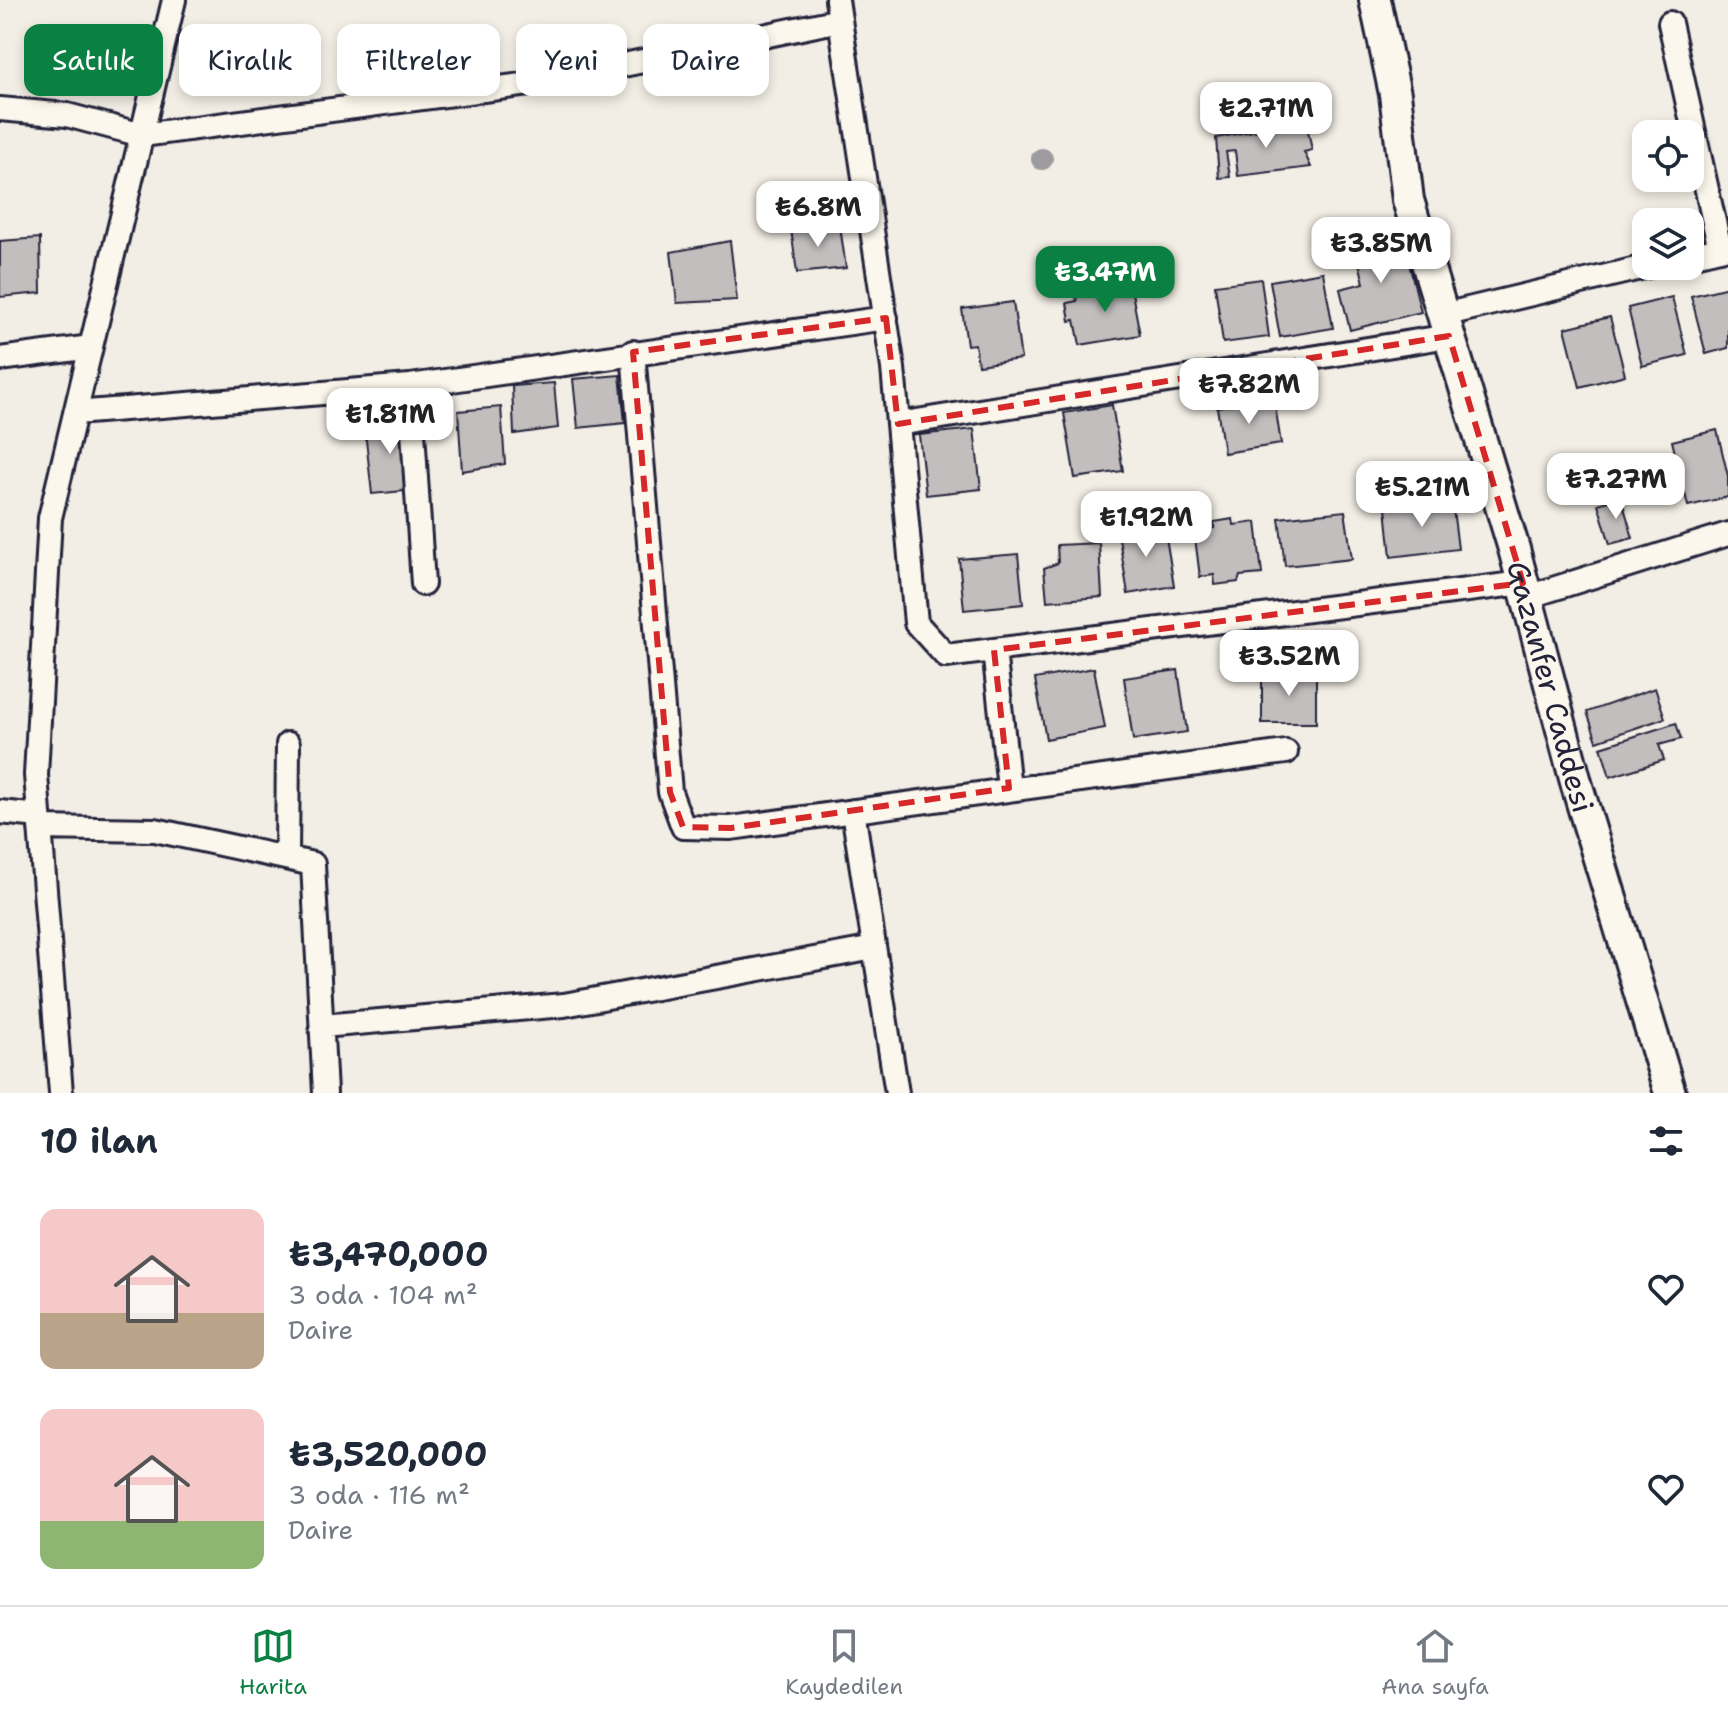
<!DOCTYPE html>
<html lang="tr">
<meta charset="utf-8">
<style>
body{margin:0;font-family:"Shantell Sans",sans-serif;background:#f2f2f3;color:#1f2937;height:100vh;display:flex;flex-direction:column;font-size:30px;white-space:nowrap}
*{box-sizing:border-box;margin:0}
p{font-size:26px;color:#747a83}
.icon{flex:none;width:44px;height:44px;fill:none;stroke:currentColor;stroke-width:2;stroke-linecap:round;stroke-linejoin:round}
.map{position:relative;height:1093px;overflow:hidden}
.panel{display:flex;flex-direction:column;background:#fff;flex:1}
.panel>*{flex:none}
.top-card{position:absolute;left:24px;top:24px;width:800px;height:72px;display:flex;gap:16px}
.tools{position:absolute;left:1632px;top:120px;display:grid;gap:16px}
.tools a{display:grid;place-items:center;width:72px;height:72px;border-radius:16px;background:#fff;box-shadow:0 4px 12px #0003;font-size:40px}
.price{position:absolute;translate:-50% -68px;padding:0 18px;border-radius:16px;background:#fff;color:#222;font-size:26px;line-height:52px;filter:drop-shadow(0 2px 4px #0008)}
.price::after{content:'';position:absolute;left:50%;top:48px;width:24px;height:18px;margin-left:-12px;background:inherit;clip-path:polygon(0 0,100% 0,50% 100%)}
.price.current{background:#0b8043;color:#fff}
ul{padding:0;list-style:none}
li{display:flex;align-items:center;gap:24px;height:200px;padding:0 40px}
li span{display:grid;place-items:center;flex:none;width:224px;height:160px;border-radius:16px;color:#555}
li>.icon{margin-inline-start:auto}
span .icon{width:96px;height:96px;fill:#fffc;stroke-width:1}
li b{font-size:34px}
h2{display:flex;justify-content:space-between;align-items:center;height:96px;padding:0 40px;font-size:34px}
.pill{padding:0 28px;border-radius:16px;background:#fff;box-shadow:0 4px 12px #0003;font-size:28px;line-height:72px}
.pill.current{background:#0b8043;color:#fff}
.tab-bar{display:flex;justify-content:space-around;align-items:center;height:112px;border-top:2px solid #e0e1e3;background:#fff;font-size:22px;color:#747a83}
.tab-bar a{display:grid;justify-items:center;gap:4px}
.tab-bar .current{color:#0b8043}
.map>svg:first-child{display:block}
</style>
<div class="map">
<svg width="1728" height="1093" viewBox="0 0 1728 1093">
<rect width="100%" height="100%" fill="#f2eee5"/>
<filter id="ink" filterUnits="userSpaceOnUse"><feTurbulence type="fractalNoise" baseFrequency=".0125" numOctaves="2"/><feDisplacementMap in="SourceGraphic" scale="16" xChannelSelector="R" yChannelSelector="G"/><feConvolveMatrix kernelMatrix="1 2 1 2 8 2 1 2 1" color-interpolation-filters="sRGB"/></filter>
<g filter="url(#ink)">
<path fill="#c2bebe" stroke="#22223b" stroke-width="2" d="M1306,121L1312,150L1304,152L1311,167L1238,176L1235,151L1226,152L1230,177L1219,178L1216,138Z
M840,226L846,268L797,273L791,229Z
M1402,235L1421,312L1350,330L1340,289L1364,283L1355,247Z
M40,238L41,293L0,297V241Z
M730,241L737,300L677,303L671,252Z
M1323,272L1333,328L1280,337L1270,281Z
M1261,279L1269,337L1223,343L1215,285Z
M1130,282L1140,335L1080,345L1075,320L1070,321L1067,303L1077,301L1075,292Z
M1728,287V348L1706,354L1691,296Z
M1672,297L1687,355L1642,366L1628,308Z
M1013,302L1021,359L978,365L975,344L967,345L962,309Z
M1610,317L1625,375L1580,387L1565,328Z
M620,375L625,423L578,428L573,379Z
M554,383L558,428L514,434L512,386Z
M1274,398L1281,444L1224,453L1217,407Z
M1112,405L1123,471L1075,478L1064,413Z
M501,407L505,464L462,471L458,411Z
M407,417L415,490L372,494L364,422Z
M974,429L981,489L926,495L919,435Z
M1717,430L1728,476V497L1688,506L1672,441Z
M1621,497L1633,538L1610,544L1598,504Z
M1452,501L1458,549L1391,557L1386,508Z
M1345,511L1352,559L1285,566L1279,518Z
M1233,519L1234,525L1256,522L1262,574L1240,576L1238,582L1215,585L1214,575L1200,577L1194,530L1214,528V522Z
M1164,525L1174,586L1128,594L1118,532Z
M1099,543L1102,597L1047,601L1044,568L1058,563L1057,545Z
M1018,554L1023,604L964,610L959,559Z
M1094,668L1105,728L1046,739L1035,679Z
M1178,670L1187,732L1133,740L1124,678Z
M1262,673H1316V723H1262Z
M1655,688L1665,718L1597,741L1587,712Z
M1676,723L1681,739L1659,745L1664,760L1610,777L1601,747Z"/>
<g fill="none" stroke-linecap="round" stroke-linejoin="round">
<g stroke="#22223b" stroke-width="28">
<path id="street" d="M837,0L893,368L916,623L946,656L1523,583
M1670,23L1720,249
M0,109L67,115L142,135L537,83L840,20
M1690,256L1728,247
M1443,315L1649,266
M633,352L670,792L683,827L731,828L1286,752
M0,359L91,347
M410,386L423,584
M75,413L410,386L886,318
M898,424L1449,336
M1527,597L1728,534
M994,650L1009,788
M853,811L897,1093
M0,812L39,816
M40,828L155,830L313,864L325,1093
M287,858L288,744
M322,1026L564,1005L874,948
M61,1093L36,775L50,518L174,0"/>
</g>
<g stroke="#22223b" stroke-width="36">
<g id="secondary">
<path id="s1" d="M1375,0L1395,94L1408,200L1514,549L1577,786L1670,1093"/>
</g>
</g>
<use href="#street" stroke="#fbf7ec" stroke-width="22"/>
<use href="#secondary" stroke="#fbf7ec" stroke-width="30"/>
</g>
<circle fill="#9d9b9f" cx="1042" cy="159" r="11"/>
</g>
<path fill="none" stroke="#d62828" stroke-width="6" stroke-dasharray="16 10" stroke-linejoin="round" d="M886,318L898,424L1449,336L1523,583L994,650L1009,788L731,828L683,827L670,792L633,352Z"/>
<g text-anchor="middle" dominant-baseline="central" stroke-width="7" stroke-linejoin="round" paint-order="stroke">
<g font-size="30" fill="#22223b" stroke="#fbf7ec">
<text stroke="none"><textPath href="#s1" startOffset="710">Gazanfer Caddesi</textPath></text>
</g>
</g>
</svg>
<div class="tools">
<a><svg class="icon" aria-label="locate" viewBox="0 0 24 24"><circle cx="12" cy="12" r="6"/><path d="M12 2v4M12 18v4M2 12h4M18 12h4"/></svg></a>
<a><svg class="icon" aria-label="layers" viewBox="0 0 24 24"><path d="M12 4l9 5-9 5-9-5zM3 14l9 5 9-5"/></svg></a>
</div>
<b class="price" style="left:1266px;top:150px">₺2.71M</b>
<b class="price" style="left:818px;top:249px">₺6.8M</b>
<b class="price" style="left:1381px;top:285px">₺3.85M</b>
<b class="price current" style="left:1105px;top:314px">₺3.47M</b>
<b class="price" style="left:1249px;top:426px">₺7.82M</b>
<b class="price" style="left:390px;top:456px">₺1.81M</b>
<b class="price" style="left:1616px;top:521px">₺7.27M</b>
<b class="price" style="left:1422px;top:529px">₺5.21M</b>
<b class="price" style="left:1146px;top:559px">₺1.92M</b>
<b class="price" style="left:1289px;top:698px">₺3.52M</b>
<div class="top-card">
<a class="pill current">Satılık</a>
<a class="pill">Kiralık</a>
<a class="pill">Filtreler</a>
<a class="pill">Yeni</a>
<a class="pill">Daire</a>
</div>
</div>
<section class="panel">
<h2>10 ilan<svg class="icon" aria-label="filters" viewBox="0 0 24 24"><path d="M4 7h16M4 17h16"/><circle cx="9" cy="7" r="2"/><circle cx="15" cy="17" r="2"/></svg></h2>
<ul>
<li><span style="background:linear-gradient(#f6c9c9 65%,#b9a48a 0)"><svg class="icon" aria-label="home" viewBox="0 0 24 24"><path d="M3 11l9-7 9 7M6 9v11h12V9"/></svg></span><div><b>₺3,470,000</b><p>3 oda · 104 m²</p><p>Daire</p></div><svg class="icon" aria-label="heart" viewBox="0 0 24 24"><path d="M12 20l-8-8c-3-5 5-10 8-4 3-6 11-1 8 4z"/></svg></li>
<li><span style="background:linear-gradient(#f6c9c9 70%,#8fb573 0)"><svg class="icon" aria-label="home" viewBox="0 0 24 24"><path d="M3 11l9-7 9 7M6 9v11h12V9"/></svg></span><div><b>₺3,520,000</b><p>3 oda · 116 m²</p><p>Daire</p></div><svg class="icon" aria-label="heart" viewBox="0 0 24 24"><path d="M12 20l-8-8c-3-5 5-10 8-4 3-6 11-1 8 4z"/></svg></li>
</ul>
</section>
<nav class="tab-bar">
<a class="current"><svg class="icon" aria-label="map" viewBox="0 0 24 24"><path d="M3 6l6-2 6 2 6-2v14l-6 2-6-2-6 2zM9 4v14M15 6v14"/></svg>Harita</a>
<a><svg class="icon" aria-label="saved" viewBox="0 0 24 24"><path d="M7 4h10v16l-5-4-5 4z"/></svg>Kaydedilen</a>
<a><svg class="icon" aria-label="home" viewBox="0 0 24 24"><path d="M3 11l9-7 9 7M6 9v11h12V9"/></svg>Ana sayfa</a>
</nav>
